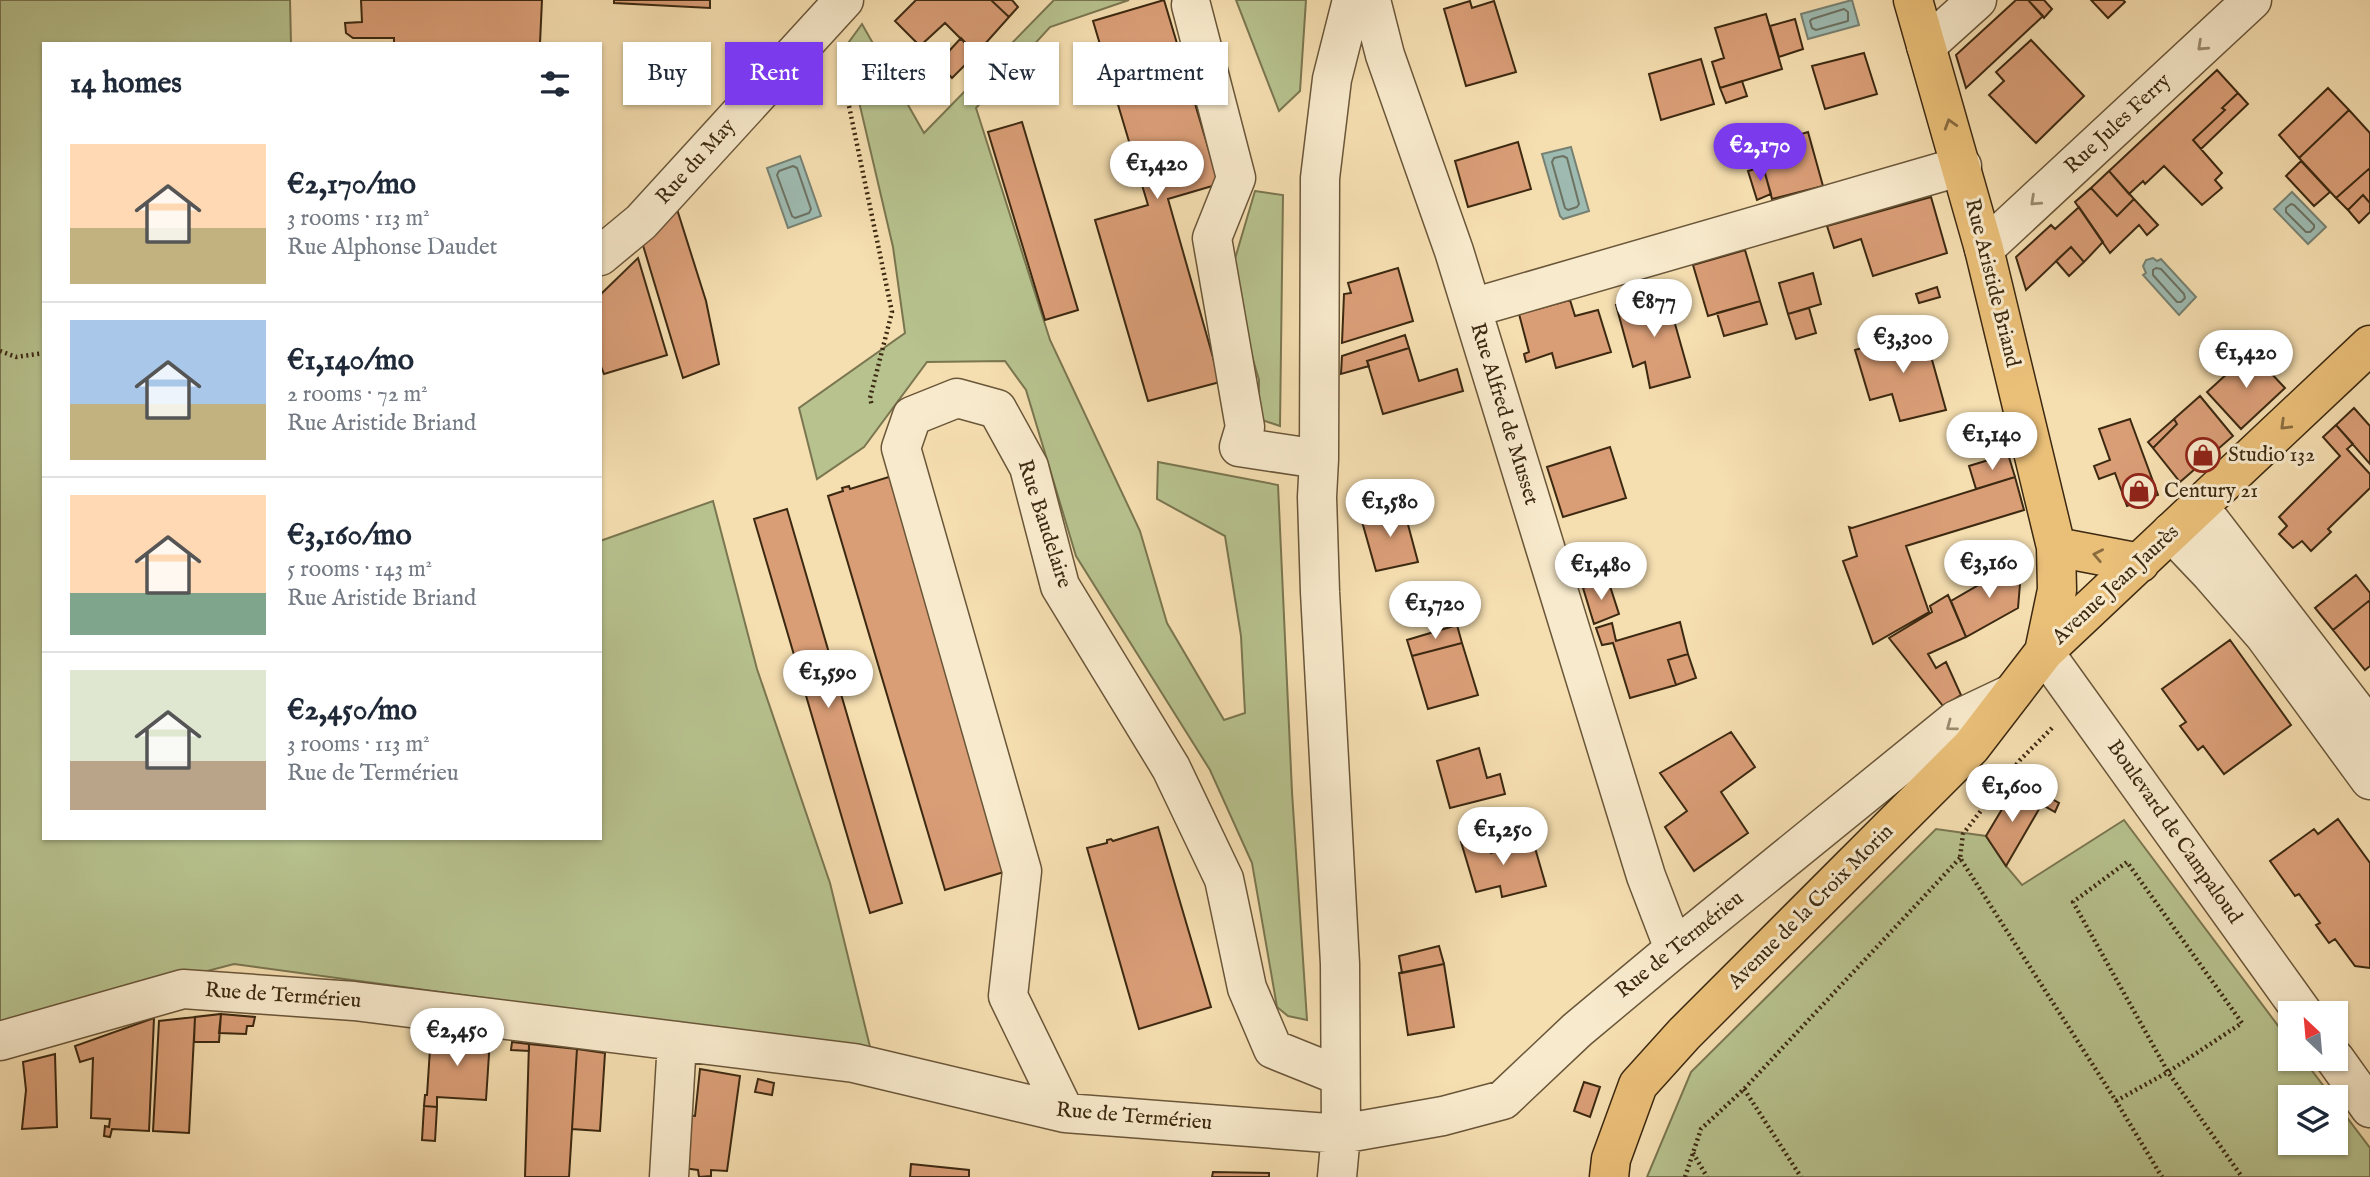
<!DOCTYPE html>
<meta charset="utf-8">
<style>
body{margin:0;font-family:"IM FELL English",serif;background:#f2f2f3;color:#1f2937;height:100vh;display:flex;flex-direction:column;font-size:26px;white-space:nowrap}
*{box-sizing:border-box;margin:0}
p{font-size:23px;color:#747a83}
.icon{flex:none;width:38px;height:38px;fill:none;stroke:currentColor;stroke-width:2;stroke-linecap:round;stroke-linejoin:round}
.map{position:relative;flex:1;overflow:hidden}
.drawer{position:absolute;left:42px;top:42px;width:560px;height:798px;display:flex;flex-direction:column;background:#fff;border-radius:0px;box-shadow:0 2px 5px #0004}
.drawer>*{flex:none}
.hud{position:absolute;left:623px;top:42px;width:665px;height:63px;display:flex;gap:14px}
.needle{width:46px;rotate:334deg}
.buttons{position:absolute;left:2278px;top:1001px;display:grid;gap:14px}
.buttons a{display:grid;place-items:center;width:70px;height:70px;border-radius:0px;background:#fff;box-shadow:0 2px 5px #0004;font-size:35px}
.price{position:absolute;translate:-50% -60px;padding:0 16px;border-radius:24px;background:#fff;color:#222;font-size:23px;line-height:46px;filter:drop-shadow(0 2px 4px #0008)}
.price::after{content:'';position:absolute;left:50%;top:42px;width:21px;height:16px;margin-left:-10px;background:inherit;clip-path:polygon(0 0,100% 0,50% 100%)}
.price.on{background:#7c3aed;color:#fff}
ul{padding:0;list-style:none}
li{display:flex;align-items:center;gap:21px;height:175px;padding:0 28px}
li+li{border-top:2px solid #e0e1e3}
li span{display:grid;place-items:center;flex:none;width:196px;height:140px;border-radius:0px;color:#555}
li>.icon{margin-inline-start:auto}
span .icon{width:84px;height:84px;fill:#fffc;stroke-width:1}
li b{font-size:30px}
h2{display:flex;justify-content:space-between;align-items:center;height:84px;padding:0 28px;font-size:30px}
.chip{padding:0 24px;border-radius:0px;background:#fff;box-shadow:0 2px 5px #0004;font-size:24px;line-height:63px}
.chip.on{background:#7c3aed;color:#fff}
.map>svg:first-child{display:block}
</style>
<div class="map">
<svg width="2370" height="1177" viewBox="0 0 2370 1177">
<rect width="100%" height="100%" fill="#f5deb0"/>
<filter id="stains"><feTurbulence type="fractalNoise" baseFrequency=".00286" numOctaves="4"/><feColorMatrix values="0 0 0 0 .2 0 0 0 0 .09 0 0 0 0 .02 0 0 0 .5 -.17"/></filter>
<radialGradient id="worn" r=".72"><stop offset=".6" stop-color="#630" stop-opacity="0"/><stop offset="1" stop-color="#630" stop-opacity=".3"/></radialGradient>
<path fill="#b7c28e" stroke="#7a7650" stroke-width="2" d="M0,0H290L291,44H44V838H600V541L713,501L757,669L830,883L872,1055L580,1011L234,964L0,1025Z
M1054,0H1129L1050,27L976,108L1050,340L1140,531L1167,623L1224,720L1245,713L1241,636L1225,536L1157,499L1158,462L1278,485L1292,792L1307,1020L1288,1016L1277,1007L1252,863L1210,770L1076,556L1026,390L1005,361L927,362L864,447L817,479L799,408L905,333L893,247L846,46L862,24L924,133Z
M1236,0H1306L1300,91L1279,111Z
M1255,191L1283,195L1280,426L1259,419V380L1229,279Z
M2124,820L2291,1043V1059H2303L2332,1097H2291V1143H2336V1103L2370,1148V1177H1647L1691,1072L1936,829L1986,836L2006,866L2022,885Z"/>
<path fill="#9ebbb2" stroke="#778172" stroke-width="2" d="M1852,0L1859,25L1808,39L1801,14Z
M1571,147L1589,211L1563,219L1560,216L1542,154Z
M800,156L821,216L788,228L767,168Z
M2292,192L2326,227L2308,244L2274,209Z
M2153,258L2157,261L2161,259L2196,297L2179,315L2143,275L2146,273L2143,266L2146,260Z"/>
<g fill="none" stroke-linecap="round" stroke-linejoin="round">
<path stroke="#6d7262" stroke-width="2" d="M1844,9L1848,12V21L1816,30L1812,28L1810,21L1812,19Z
M1563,156L1567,158L1579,204L1577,207L1568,210L1565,208L1552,162L1554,158Z
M793,166L797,168L811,209L809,213L795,218L792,216L777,175L779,171Z
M2291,204L2294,205L2314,225V228L2310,232H2306L2286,212V208Z
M2156,268L2161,269L2184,294L2185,298L2181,302H2177L2153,275V270Z"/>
</g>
<path fill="#da9e77" stroke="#3c2911" stroke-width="2" d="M361,0H542L540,43H394V38H353L346,33L345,23L362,22Z
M614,0H710V8L614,3Z
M916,0H991L1009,17L976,54L945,23L920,46L895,21Z
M991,0H1012L1018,7L1009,17Z
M1164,0L1219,184L1168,199L1220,382L1148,401L1095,220L1148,205L1093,21Z
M2016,0H2028L2043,16L1966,88L1956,55Z
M2028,0H2044L2052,9L2044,18Z
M2091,0H2123L2125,2L2108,18Z
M1470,1L1472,8L1494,1L1516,72L1466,86L1444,9Z
M1766,14L1782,69L1720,88L1712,62L1724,58L1715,28Z
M1795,19L1803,49L1779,57L1770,26Z
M961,38L976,54L952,78L938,63Z
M2031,40L2084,96L2036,143L1989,95L2004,81L1996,72Z
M1864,53L1877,94L1825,109L1812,66Z
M1701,59L1714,104L1661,120L1649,74Z
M2217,70L2238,93L2222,108L2225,110L2193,140L2222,173L2215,180L2222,188L2202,205L2164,166L2145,184L2143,181L2129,194L2109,171Z
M1742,81L1747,96L1726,103L1720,88Z
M2328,88L2349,110L2299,158L2279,135Z
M2238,93L2248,104L2201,149L2193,140L2225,110L2222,108Z
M2349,110L2370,133V168L2336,198L2299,158Z
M1022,122L1078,310L1045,320L988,132Z
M1808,132L1823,186L1772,199L1758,147Z
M1518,142L1531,189L1468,207L1455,161Z
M2301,161L2330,192L2314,206L2286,176Z
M1763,167L1771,194L1757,200L1748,171Z
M2370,168V203L2363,195L2348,210L2336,198Z
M2109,171L2134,199L2117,216L2091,188Z
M2091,188L2117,216L2134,199L2158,225L2147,235L2139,225L2110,253L2075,202Z
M2363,195L2370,203V212L2359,223L2348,210Z
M1931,197L1947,253L1873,276L1861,239L1834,248L1827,226Z
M676,206L706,301L719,364L683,378L642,242Z
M2079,207L2103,242L2084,262L2071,247L2026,290L2016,257L2051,225L2055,229Z
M2071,247L2084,262L2069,276L2056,261Z
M1745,250L1760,301L1708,316L1693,265Z
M638,258L667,355L604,374L600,364V295Z
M1398,268L1413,321L1342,343L1344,294L1351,293L1348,283Z
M1813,273L1821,304L1788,314L1779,283Z
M1937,287L1940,297L1919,303L1916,294Z
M1666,292L1690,377L1650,388L1645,362L1633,367L1616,305Z
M1570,300L1575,316L1598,310L1611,352L1556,368L1552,353L1526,362L1524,354L1529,352L1519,314Z
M1760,301L1767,324L1724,336L1717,313Z
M1809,308L1816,333L1796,339L1788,314Z
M1924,331L1946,410L1900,421L1892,394L1870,400L1855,350Z
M1405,335L1409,348L1367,361L1369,366L1341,374L1342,356Z
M1409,348L1419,381L1457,369L1463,391L1383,414L1367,361Z
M2251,352L2285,388L2241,429L2207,392Z
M2200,396L2233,436L2180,482L2153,448L2177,424L2174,419Z
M2354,408L2370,426V464L2336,425Z
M2130,419L2158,495L2127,506L2115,473L2099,479L2094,466L2110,460L2099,429Z
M2174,419L2177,424L2153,448L2148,442Z
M2336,425L2353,444L2347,449L2370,474V488L2328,529L2331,532L2311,551L2302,541L2293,548L2279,534L2287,526L2279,517L2340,456L2323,437Z
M1610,447L1626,498L1563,517L1547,467Z
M2008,454L2015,477L1976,489L1969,466Z
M892,476L1007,871L945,890L828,496L843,491L842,488L849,486L850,489Z
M2015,477L2024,510L1906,546L1929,612L1873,644L1843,561L1857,556L1849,527L1852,528Z
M1403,506L1418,562L1376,571L1361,518Z
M787,509L902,903L870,913L754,519Z
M2022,560L2018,608L1966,637L1951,601Z
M2356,575L2370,593V600L2333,630L2315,608Z
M1608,580L1619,614L1594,624L1583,588Z
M1948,595L1966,637L1928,654L1936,668L1946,662L1961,695L1943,706L1889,638L1932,612L1930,606Z
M2370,600V666L2365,670L2333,630Z
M1680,622L1688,654L1668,660L1676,685L1630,698L1613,643L1602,645L1596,628L1612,623L1616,641Z
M1457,625L1462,643L1412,656L1407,640Z
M2230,640L2291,725L2224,774L2203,746L2198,750L2180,726L2186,722L2162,689Z
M1462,643L1478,695L1428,709L1412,656Z
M1688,654L1696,678L1676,685L1668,660Z
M1731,732L1755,767L1721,792L1748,833L1694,871L1665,827L1687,811L1660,773Z
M1479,748L1487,778L1500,774L1505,794L1450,808L1437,761Z
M2014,789L2042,804L2006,866L1986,836Z
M2034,789L2059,803L2055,812L2029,797Z
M2338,819L2370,863V968L2355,966L2335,939L2329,943L2316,925L2320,923L2299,894L2295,896L2270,861L2314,829L2318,834Z
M1158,827L1211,1007L1139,1029L1087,848L1107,843V840L1111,839L1113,841Z
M1485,835L1491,853L1533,841L1546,886L1502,897L1500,886L1476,892L1461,842Z
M1439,946L1444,964L1402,973L1399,956Z
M1444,964L1454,1027L1408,1035L1399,973Z
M221,1014L219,1042H194L195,1017Z
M221,1014L255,1017L253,1026H247L246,1034L219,1033Z
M195,1017L189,1133L153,1131L159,1021Z
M154,1018L149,1131L112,1129L110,1137L104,1136L105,1126L109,1127L110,1119L91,1118L93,1058L80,1062L75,1046Z
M431,1034L490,1039L486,1100L437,1097V1107L424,1106L425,1095H427Z
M512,1042L529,1044V1051L511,1050Z
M529,1044L577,1049L569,1177H525Z
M577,1049L605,1053L600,1131L572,1129Z
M55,1054L57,1127L22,1129L26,1090L23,1062Z
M700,1069L740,1076L727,1171L711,1170V1176L699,1177L698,1170L682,1168L686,1115L695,1116Z
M758,1079L774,1083L772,1095L755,1092Z
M1584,1082L1600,1087L1590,1117L1574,1111Z
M424,1106L437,1107L435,1141L422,1140Z
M911,1164L969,1170V1177H910Z
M1213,1172L1269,1173V1177H1212Z"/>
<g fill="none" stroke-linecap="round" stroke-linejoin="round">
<g stroke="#6a5639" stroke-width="41">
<path id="minor" d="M1371,0L1385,55L1454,251L1646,876L1674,949
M1191,5L1236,178L1212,238L1245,427L1239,447L1319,459
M1926,46L1977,0
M1984,249L2252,0
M600,256L641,222L844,0
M1472,308L1962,166
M2193,513L2211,522L2370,729
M2171,532L2211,574L2264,635L2370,780
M2044,652L2303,1013
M0,1041L183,989L354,1001L854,1063L1065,1113L1341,1134L1443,1116L1503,1100L1577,1030L1674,949L1956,720L2011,694
M2335,1059L2370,1108
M1065,1113L1008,996L1022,871L901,448L912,416L957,398L997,409L1029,467L1060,586L1171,768L1224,879L1247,988L1273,1049L1340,1076
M669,1177L677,1041
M1337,1177L1341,1134L1340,964L1320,592L1317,497L1319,459L1320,178L1332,79L1352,0"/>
</g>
<g stroke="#3c2911" stroke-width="41">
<path id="major" d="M1913,0L1984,249L2056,547L2057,590L2044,652
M2056,547L2140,563
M1609,1177L1611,1159L1638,1085L1684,1034L1971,747L2044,652L2370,345"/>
</g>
<path stroke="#3c2911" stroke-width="4.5" stroke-dasharray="2 3.5" stroke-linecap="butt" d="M840,63L892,312L870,398L872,406
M0,351L16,357L44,353
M2052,728L2020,760L1963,834L1960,858L2116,1101L2162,1177
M1744,1089L1801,1177
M2116,1101L2168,1072L2242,1023L2127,862L2073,902L2168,1072L2242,1177
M1693,1153L1707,1177
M1685,1177L1701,1129L1744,1089L1960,858"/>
<use href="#minor" stroke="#f8eacc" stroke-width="38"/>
<use href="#major" stroke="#eabf78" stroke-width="38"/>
</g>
<defs><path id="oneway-chevron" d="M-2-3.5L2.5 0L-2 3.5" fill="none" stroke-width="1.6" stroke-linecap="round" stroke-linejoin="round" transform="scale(1.75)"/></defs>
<g stroke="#9a8a6e">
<use href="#oneway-chevron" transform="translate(2202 46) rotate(137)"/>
<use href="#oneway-chevron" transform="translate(2035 201) rotate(137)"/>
<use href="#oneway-chevron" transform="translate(1951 726) rotate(143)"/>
</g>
<g stroke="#8a6c3f">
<use href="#oneway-chevron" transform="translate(1950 124) rotate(-107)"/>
<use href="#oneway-chevron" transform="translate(2285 425) rotate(136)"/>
<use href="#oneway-chevron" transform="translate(2098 555) rotate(-169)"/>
</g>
<defs>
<g id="shop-ring" transform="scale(1.75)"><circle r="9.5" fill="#f8eacc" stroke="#8f2418" stroke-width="1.5"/><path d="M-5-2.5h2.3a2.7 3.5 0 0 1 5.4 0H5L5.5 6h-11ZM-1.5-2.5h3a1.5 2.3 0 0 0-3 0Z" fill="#8f2418"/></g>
</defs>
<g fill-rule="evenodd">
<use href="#shop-ring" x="2203" y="455"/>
<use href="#shop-ring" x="2139" y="491"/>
</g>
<g text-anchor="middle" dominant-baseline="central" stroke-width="6" stroke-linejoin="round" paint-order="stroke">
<g font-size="21" fill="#3c2911" stroke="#f8eacc">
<text transform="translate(2118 124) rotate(-43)">Rue Jules Ferry</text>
<text transform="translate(696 162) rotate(-48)">Rue du May</text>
<text transform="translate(1992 283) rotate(76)">Rue Aristide Briand</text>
<text transform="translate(1504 414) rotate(73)">Rue Alfred de Musset</text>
<text transform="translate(1044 524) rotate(72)">Rue Baudelaire</text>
<text transform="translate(2116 585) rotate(-43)">Avenue Jean Jaurès</text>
<text transform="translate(2174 832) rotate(55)">Boulevard de Campaloud</text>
<text transform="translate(1811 907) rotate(-45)">Avenue de la Croix Morin</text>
<text transform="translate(1680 945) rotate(-39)">Rue de Termérieu</text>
<text transform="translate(283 996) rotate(4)">Rue de Termérieu</text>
<text transform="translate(1134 1117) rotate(5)">Rue de Termérieu</text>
</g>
<g font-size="21" fill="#3c2911" stroke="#f8eacc" text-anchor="start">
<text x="2228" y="455">Studio 132</text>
<text x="2164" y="491">Century 21</text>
</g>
</g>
<rect width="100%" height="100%" filter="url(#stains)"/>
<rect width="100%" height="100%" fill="url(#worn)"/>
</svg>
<div class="buttons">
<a><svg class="needle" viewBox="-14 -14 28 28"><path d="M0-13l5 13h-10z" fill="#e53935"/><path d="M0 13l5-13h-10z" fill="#747a83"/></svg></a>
<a><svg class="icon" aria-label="layers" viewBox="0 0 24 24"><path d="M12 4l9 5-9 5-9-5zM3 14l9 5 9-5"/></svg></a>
</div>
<b class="price on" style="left:1760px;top:183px">€2,170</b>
<b class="price" style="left:1157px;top:201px">€1,420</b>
<b class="price" style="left:1654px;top:339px">€877</b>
<b class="price" style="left:1903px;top:375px">€3,300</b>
<b class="price" style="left:2246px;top:390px">€1,420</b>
<b class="price" style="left:1992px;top:472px">€1,140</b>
<b class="price" style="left:1390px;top:539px">€1,580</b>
<b class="price" style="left:1989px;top:600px">€3,160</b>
<b class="price" style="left:1601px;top:602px">€1,480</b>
<b class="price" style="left:1435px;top:641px">€1,720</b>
<b class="price" style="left:828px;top:710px">€1,590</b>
<b class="price" style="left:2012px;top:824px">€1,600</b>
<b class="price" style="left:1503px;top:867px">€1,250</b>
<b class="price" style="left:457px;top:1068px">€2,450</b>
<div class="hud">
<a class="chip">Buy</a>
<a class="chip on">Rent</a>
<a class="chip">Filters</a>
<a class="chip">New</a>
<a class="chip">Apartment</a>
</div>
<section class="drawer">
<h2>14 homes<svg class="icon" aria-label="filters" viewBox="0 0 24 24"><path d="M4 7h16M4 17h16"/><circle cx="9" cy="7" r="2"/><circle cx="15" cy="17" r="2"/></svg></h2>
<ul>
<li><span style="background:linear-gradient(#ffd9b3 60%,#c2b280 0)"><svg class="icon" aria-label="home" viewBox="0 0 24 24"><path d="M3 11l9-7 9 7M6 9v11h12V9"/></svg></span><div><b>€2,170/mo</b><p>3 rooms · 113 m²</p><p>Rue Alphonse Daudet</p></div></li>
<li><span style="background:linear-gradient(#a9c7e8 60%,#c2b280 0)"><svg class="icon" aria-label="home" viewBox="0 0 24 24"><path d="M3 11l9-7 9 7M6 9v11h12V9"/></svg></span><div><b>€1,140/mo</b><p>2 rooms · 72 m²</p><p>Rue Aristide Briand</p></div></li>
<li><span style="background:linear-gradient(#ffd9b3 70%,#7fa58c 0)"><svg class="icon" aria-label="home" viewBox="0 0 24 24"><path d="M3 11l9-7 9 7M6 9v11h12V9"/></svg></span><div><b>€3,160/mo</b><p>5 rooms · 143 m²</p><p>Rue Aristide Briand</p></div></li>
<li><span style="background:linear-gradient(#dfe7d0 65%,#b9a48a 0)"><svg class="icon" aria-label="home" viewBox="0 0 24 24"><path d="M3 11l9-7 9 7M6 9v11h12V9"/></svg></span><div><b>€2,450/mo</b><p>3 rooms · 113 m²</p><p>Rue de Termérieu</p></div></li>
</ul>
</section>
</div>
